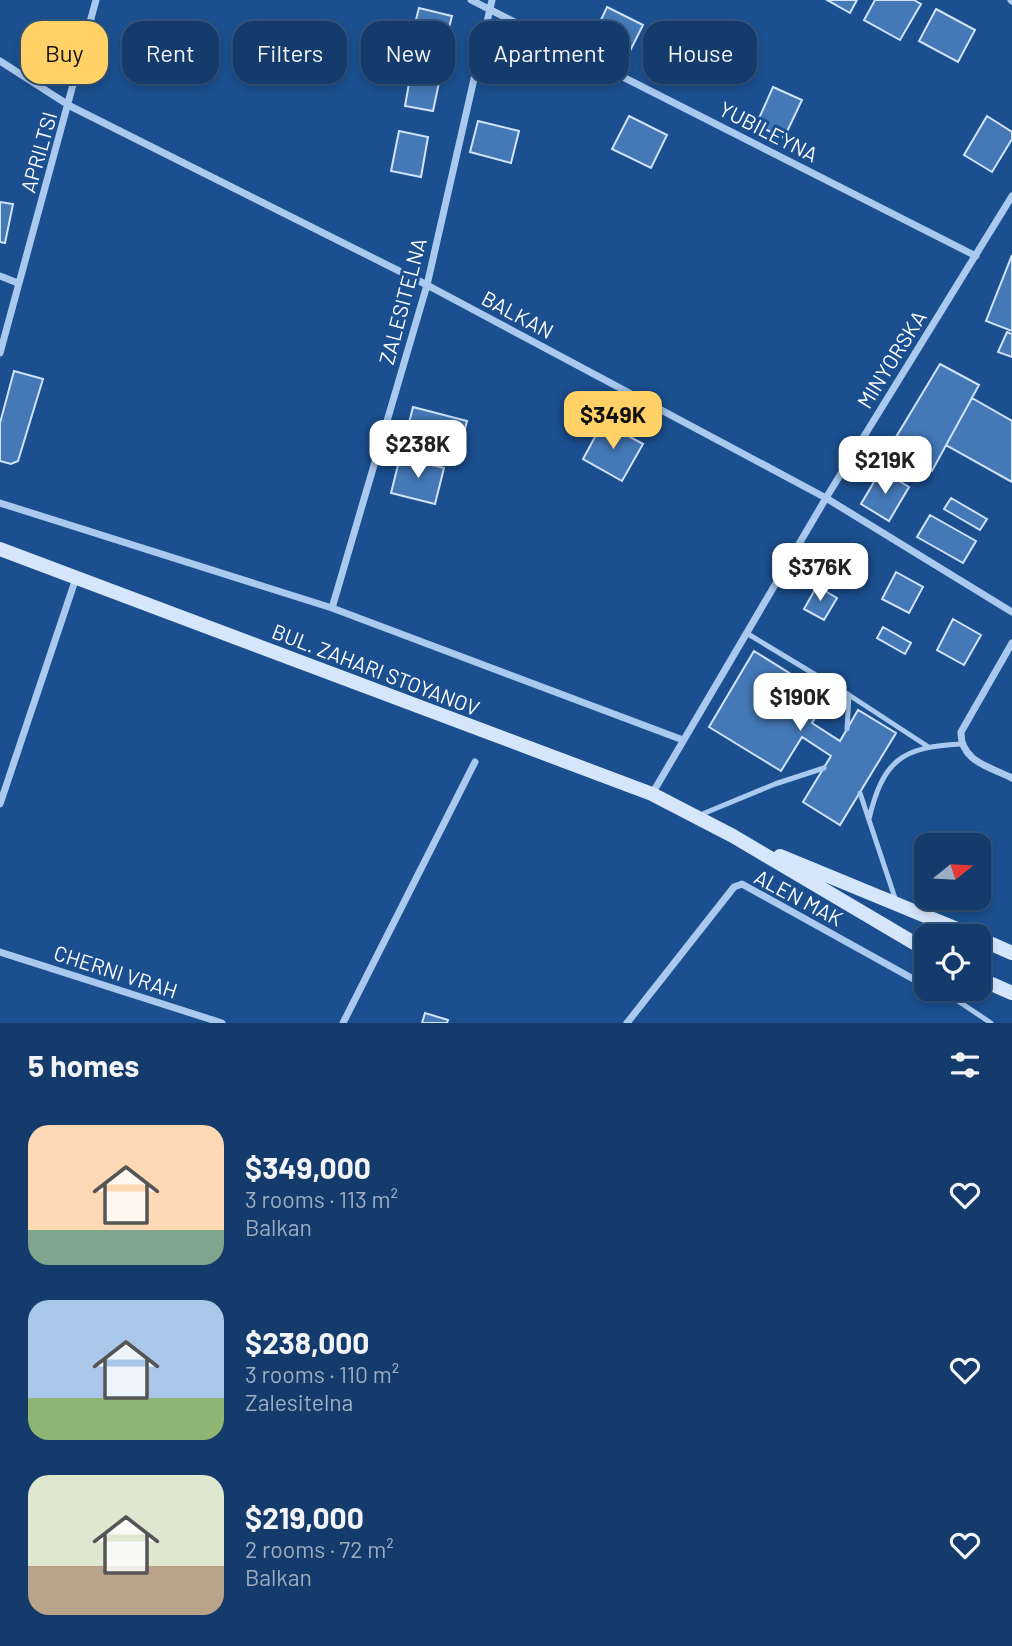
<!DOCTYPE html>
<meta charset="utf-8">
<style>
body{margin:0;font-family:Barlow,sans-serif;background:#1d4271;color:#f1f3f6;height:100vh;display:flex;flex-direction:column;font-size:26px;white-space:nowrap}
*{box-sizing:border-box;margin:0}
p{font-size:23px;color:#9dadc1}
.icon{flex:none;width:38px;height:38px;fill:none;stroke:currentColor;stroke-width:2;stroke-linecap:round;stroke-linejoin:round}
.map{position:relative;height:1023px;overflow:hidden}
.details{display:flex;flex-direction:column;background:#143b6b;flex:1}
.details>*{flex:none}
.banner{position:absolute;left:21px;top:21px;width:971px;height:63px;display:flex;gap:14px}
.needle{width:46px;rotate:72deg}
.fabs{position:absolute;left:914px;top:833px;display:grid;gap:14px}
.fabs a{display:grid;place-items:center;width:77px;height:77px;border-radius:14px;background:#143b6b;box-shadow:0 4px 10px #0003,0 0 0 2px #33557e;font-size:35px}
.price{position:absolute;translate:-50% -60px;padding:0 16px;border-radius:14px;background:#fff;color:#222;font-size:23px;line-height:46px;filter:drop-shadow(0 2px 4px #0008)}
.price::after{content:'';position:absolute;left:50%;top:42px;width:21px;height:16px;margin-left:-10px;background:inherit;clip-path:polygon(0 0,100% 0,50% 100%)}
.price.active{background:#ffd166;color:#111}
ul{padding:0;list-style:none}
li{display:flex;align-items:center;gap:21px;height:175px;padding:0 28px}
li span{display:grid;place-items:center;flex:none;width:196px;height:140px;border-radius:21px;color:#555}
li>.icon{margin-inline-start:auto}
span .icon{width:84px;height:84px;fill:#fffc;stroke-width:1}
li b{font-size:30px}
h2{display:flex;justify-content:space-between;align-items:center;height:84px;padding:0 28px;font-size:30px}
.chip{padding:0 24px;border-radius:21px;background:#143b6b;box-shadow:0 4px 10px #0003,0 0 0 2px #33557e;font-size:24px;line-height:63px}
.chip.active{background:#ffd166;color:#111}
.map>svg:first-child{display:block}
</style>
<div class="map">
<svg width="1012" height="1023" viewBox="0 0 1012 1023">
<rect width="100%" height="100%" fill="#1b4f8f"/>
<path fill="#4478b7" stroke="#cfe3fa" stroke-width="2" d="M827,0H857L850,13Z
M875,0H914L921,4L900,40L864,20Z
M607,7L643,25L627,57L592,39Z
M419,8L452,16L445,44L412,35Z
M936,9L975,30L958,62L919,41Z
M411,72L440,78L433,111L405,106Z
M773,87L802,100L784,138L756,125Z
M629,116L667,135L651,168L612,149Z
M987,116L1012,132V139L992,172L964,155Z
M478,121L519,131L511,163L470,152Z
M399,131L428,137L421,177L391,171Z
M0,202L13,204L5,243L0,242Z
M1012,255V331L986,321Z
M1007,332L1012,334V357L998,352Z
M940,364L979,385L932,471L890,447Z
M14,371L43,379L18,461L11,464L0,461V423Z
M972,398L1012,421V482L946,445Z
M413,407L467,421L458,457L404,443Z
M603,422L643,444L622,481L583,459Z
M400,457L444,468L435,504L391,493Z
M881,470L909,487L889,521L861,504Z
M951,498L987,519L980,530L944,509Z
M930,515L976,541L963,563L917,537Z
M849,550L867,560L852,587L828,573L840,552L846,555Z
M896,572L923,587L909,613L882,599Z
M817,586L837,598L824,620L804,609Z
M953,619L981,635L964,665L937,650Z
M883,627L911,643L905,654L877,638Z
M754,651L828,697L812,723L840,741L858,710L896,733L840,825L803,802L831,756L802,737L781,771L709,727Z
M425,1013L448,1020L447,1023H422Z"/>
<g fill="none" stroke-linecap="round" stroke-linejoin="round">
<path stroke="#a9c9ee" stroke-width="5" d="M748,634L849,695L847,729
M849,695L927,746
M860,793L896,901
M700,815L775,784L824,768
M869,819C883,760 902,747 961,744
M940,989L991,1023"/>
<path stroke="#a9c9ee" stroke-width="7" d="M471,0L976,256
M1011,0L1012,1
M0,61L70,106L427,285L826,498L1012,612
M0,276L18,283
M0,353L96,0
M0,503L332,608L683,740
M332,608L427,285L492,0
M1012,643L961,732C960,761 990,767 1012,778
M652,794L826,498L1012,196
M0,804L76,578
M0,952L222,1023
M343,1023L475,762
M627,1023L734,887L742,884L926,986"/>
<path stroke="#d6e6fa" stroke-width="14" d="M0,549L652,794L733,836L926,950
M780,856L974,936
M978,938L1012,953
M978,978L1012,993"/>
</g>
<g text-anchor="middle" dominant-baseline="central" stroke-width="6" stroke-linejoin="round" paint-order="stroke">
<g font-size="21" fill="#fff" stroke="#1b4f8f">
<text transform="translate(769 131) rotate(27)">YUBILEYNA</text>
<text transform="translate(38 152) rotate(-74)">APRILTSI</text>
<text transform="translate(402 301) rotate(-75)">ZALESITELNA</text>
<text transform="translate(518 314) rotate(28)">BALKAN</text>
<text transform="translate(891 359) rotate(-58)">MINYORSKA</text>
<text transform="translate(376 669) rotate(21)">BUL. ZAHARI STOYANOV</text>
<text transform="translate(799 897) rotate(28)">ALEN MAK</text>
<text transform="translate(116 971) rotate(18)">CHERNI VRAH</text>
</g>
</g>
</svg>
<div class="fabs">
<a><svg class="needle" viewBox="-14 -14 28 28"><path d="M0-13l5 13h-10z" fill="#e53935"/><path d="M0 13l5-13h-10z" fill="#9dadc1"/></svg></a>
<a><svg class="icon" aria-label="locate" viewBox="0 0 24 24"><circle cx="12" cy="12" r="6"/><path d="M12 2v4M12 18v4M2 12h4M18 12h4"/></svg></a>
</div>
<b class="price active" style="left:613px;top:451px">$349K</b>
<b class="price" style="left:418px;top:480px">$238K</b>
<b class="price" style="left:885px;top:496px">$219K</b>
<b class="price" style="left:820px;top:603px">$376K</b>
<b class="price" style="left:800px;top:733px">$190K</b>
<div class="banner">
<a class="chip active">Buy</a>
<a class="chip">Rent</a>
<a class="chip">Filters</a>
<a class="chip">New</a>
<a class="chip">Apartment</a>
<a class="chip">House</a>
</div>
</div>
<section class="details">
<h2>5 homes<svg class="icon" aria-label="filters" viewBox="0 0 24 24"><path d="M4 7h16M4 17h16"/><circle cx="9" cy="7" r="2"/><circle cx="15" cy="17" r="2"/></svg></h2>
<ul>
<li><span style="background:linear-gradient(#ffd9b3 75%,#7fa58c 0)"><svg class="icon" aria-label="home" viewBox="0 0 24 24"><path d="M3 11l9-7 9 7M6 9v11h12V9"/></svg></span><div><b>$349,000</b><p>3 rooms · 113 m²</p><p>Balkan</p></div><svg class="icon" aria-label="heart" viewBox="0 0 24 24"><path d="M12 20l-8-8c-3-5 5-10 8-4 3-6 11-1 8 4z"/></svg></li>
<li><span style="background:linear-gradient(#a9c7e8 70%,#8fb573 0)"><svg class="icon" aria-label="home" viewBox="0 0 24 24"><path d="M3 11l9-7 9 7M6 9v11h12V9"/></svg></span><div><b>$238,000</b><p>3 rooms · 110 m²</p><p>Zalesitelna</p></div><svg class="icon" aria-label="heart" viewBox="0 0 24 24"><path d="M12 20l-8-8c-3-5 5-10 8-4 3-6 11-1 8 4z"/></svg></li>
<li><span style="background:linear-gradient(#dfe7d0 65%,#b9a48a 0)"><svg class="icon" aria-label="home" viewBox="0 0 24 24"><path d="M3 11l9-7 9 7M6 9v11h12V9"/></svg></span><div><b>$219,000</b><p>2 rooms · 72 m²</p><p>Balkan</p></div><svg class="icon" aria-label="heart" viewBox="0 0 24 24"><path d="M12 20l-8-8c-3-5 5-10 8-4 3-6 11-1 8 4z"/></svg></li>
</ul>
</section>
